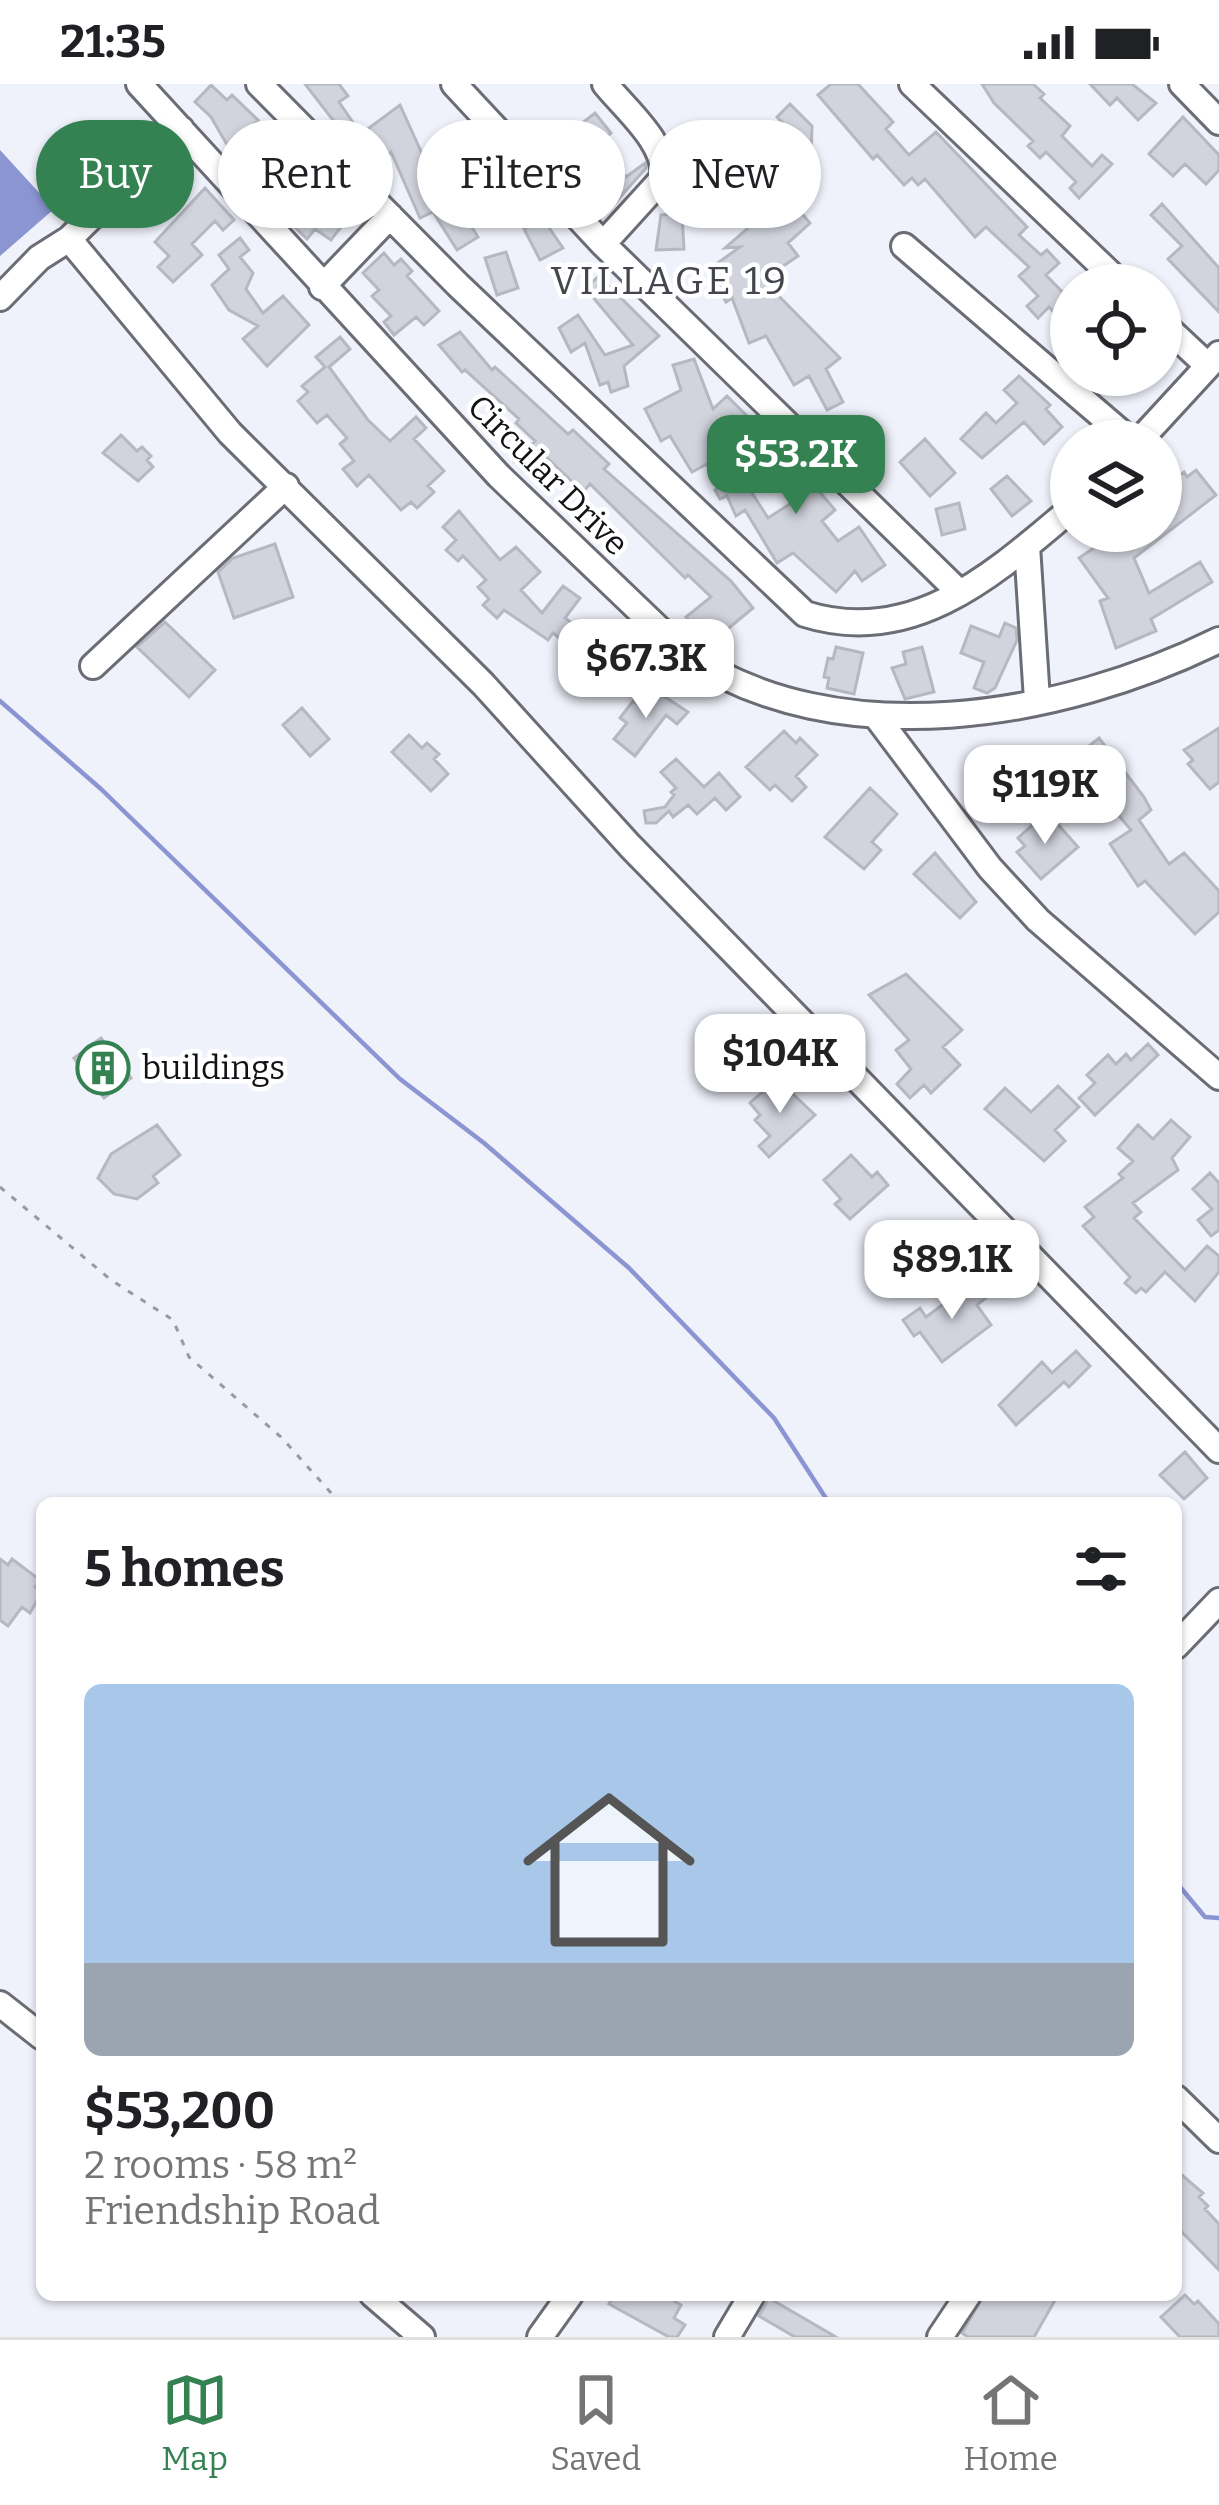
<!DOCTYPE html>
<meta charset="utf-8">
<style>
body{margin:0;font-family:Bitter,serif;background:#f6f6f6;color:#202124;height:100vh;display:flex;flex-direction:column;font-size:45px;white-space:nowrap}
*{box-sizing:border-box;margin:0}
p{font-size:39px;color:#757577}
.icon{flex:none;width:66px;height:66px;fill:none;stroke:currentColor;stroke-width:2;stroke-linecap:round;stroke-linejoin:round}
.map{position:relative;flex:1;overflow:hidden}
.side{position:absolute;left:36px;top:1413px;width:1146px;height:804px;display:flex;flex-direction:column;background:#fff;border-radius:18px;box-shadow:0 3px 9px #0004}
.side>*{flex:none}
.hud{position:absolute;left:36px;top:36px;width:1149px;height:108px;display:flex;gap:24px}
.fabs{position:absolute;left:1050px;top:180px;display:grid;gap:24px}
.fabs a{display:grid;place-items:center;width:132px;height:132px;border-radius:50%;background:#fff;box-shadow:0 3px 9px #0004;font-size:60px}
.price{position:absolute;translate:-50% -102px;padding:0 27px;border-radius:24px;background:#fff;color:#222;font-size:39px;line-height:78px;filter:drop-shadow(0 3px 6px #0008)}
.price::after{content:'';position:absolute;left:50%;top:72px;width:36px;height:27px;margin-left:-18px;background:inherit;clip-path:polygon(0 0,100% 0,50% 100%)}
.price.current{background:#348252;color:#fff}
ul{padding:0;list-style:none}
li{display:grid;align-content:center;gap:24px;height:636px;padding:0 48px}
li span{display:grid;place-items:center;height:372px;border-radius:18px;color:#555}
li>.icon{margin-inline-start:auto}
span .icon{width:216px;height:216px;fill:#fffc;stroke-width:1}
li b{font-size:51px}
h2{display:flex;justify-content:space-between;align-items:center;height:144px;padding:0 48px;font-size:51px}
.tag{padding:0 42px;border-radius:54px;background:#fff;box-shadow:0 3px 9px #0004;font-size:42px;line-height:108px}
.tag.current{background:#348252;color:#fff}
.status{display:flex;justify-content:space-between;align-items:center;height:84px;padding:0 60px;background:#fff;direction:ltr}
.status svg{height:33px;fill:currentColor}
.menu{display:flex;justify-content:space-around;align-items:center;height:168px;border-top:3px solid #e0e0e0;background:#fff;font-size:33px;color:#757577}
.menu a{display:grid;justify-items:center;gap:6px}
.menu .current{color:#348252}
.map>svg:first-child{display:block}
</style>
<div class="status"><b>21:35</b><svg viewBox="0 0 49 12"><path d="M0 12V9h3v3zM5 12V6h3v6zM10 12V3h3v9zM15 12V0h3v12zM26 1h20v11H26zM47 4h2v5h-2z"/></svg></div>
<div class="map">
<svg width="1219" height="2253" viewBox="0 0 1219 2253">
<rect width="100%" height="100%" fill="#eff1fb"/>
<path fill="#8a95d2" d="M0,66L54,125L0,172Z"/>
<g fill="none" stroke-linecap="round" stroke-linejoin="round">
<path stroke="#8a95d2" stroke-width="4.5" d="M0,617L101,705L400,995L484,1059L629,1184L774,1334L829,1419
M1176,1798L1205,1833L1219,1834"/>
</g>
<path fill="#d1d3dd" stroke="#b6b8c1" stroke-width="3" fill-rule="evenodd" d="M305,0H339L348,12L339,18L361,50L400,21L453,138L464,131L478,153L457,166L433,128L420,134L391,68L370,84Z
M831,0H858L893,38L886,45L909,71L936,48L1027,143L1019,151L1041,171L1047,166L1059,179L1046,191L1071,217L1056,231L1049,223L1038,234L1027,222L1038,212L1019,192L1029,183L986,143L975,153L925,95L918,101L912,94L904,101L877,71L873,75L818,11Z
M982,0H1033L1044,10L1040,14L1070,42L1062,52L1092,82L1102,71L1112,80L1079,114L1070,104L1076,98L1046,68L1040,74L1028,62L1033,57L994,19Z
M1090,0H1132L1156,19L1138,36L1117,14L1110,21Z
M211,1L227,16L232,11L258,36L254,40L270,56L261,64L280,85L288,77L306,95L312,89L321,99L318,102L338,117L333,125L347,135L331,156L315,145L307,155L271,120L278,112L249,76L226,59L211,33L195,18Z
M790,20L812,42L811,75L783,101L748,103L729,83L755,65L765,75L787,53L777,43L783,39L777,33Z
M595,29L611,49L597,60L626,93L645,79L646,84L614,120L571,70H560L547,56L567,39L573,46Z
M1183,33L1219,71V86L1206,100L1185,80L1173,92L1149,70Z
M462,42L475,54L472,57L485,78L479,80L488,109L483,111L468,86L460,90L439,57Z
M205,104L234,136L223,146L215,137L192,160L202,171L173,198L158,183L169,172L155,158Z
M786,111L810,139L788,159L798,172L763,196L840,274L826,285L843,318L827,326L809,292L794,301L766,252L749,259L732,214L726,218L708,186L740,163L725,164Z
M1162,120L1219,184V228L1168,175L1182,162L1151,131Z
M682,130L684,165L656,166L661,131Z
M543,135L563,164L540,176L524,145Z
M240,154L249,166L240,173L253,189L246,205L263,229L283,212L309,241L267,282L243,255L258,242L229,226L212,201L229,185L219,171Z
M506,168L518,204L497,211L485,174Z
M384,169L394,181L401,175L412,187L407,192L439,227L424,241L416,233L394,251L384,238L391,232L372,212L379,206L363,189Z
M599,192L659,252L624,282L628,302L611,308L608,298L600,301L585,259L571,268L559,244L578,231L605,271L633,261L585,204Z
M460,248L492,286L495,283L568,350L573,346L609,380L604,385L731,497L753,524L724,548L716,538L701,551L686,533L711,513L688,491L685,494L590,400L583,408L542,369L524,387L514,377L535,357L516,339L519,335L465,286L462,288L439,261Z
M340,253L350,265L329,283L368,336L390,357L416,333L426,344L414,355L444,387L428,402L434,408L417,424L411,418L401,426L369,391L357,402L343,385L354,377L340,360L347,354L327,331L317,339L298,317L308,308L302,302L325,283L316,273Z
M694,275L713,325L727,312L755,340L709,384L707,380L692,388L670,352L661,357L645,325L681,306L673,281Z
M1019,292L1050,321L1046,325L1062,343L1044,360L1024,338L982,374L961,355L986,329L996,339L1017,319L1004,306Z
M121,351L137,367L142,363L151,372L147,376L153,383L138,397L103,369Z
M775,355L835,426L822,437L838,457L859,443L885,481L862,497L855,487L836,508L793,469L777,479L745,426L736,432L727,412L720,415L715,406L721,402L713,388L727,381L734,395L757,380L751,368ZM769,390L793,418L768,434L747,401Z
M925,355L955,389L930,412L900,378Z
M1196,386L1216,411L1134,474L1149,509L1200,478L1212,498L1151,535L1156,547L1116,564L1100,517L1108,514L1079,474L1119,447H1161V428L1174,418L1164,404L1184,388L1187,393Z
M1007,392L1031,417L1012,432L991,405Z
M959,419L965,445L942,451L936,425Z
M459,427L500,476L516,463L540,488L521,506L542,529L563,502L580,514L565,534L576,542L564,558L553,549L548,556L504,526L497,534L483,521L489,515L478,503L486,496L463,472L458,477L446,466L456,456L443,443Z
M275,460L293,513L234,534L218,488L233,474Z
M165,538L215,586L189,613L137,563Z
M1005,539L1016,544L1017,556L995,604L987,609L974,604L984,578L961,569L971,542L999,553Z
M603,550L638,580L619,603L614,599L609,605L588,588L593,582L584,574Z
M836,563L863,569L854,610L827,604L829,594L824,593L828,574L833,575Z
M922,563L934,608L905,615L892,584L906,580L903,568Z
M656,607L688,628L677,640L666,631L635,672L614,655L627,639L620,634L633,617L643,624Z
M302,624L329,655L310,672L283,641Z
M1219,644V698L1210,705L1188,680L1193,676L1184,666Z
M784,647L796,659L800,654L817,671L796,692L806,703L792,717L775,701L770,706L746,683Z
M409,651L422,664L427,659L439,670L434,675L448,690L431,707L392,668Z
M1099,654L1144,713L1151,726L1139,736L1169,780L1184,769L1219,807V828L1195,850L1145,797L1138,802L1110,760L1131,746L1104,714L1096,720L1077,694L1086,687L1075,673Z
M676,675L704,703L719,689L740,713L726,726L715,714L697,730L688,721L673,733L669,727L656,739H646L644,727L665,723L674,711L671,708L676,704L661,688Z
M870,704L897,730L872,758L881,766L864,785L825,753Z
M1054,736L1078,763L1041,795L1017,768L1025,762L1018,754L1037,737L1044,745Z
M935,769L976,818L960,834L914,790Z
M906,890L962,946L943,963L960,981L931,1009L924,1001L910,1014L897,1000L911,985L896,966L909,956L869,911Z
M101,954L131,994L104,1014L74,974Z
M1148,960L1158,971L1095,1031L1079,1014L1095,999L1087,991L1108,971L1116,980L1126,970L1131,976Z
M777,995L815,1031L769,1073L759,1062L770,1052L755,1036L760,1031L750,1019Z
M1058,1002L1079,1023L1055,1046L1065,1057L1044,1077L985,1025L1005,1004L1031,1028Z
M1171,1036L1190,1053L1172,1074L1178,1086L1133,1119L1141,1128L1134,1134L1185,1186L1207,1162L1219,1172V1188L1195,1217L1165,1188L1146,1208L1141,1204L1136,1209L1125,1199L1130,1193L1083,1142L1094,1133L1085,1123L1123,1094L1119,1090L1133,1077L1118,1064L1138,1041L1153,1055Z
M157,1041L180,1071L153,1092L158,1099L137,1115L114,1110L98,1094L111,1070Z
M851,1071L872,1093L877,1088L888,1101L850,1135L835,1120L841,1115L824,1096Z
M1210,1089L1219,1099V1146L1211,1152L1198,1136L1212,1125L1193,1105Z
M976,1196L988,1212L977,1221L991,1241L942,1278L920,1248L914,1252L903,1236L920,1224L926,1233Z
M1076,1267L1090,1282L1069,1303L1064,1298L1016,1341L999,1321L1042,1278L1052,1289Z
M1185,1368L1207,1394L1184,1415L1160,1391Z
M0,1475L8,1481L12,1475L40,1496L35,1503L42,1508L30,1529L22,1523L8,1542L0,1536Z
M1176,2086L1203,2109L1199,2113L1208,2122L1205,2125L1219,2140V2186L1176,2142Z
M614,2211H664L681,2221L674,2234L685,2241L677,2253H669L609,2220Z
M984,2211H1058L1034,2253H968L962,2249Z
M1185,2211L1194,2220L1198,2217L1219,2240V2253H1180L1161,2233Z
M769,2214L836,2253H795L759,2232Z"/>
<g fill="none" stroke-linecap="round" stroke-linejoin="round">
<g stroke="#6b6c75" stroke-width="30">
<path id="minor" d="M139,0L499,392L684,569C838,673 1061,634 1219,556
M259,0L458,201L805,530C913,564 994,490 1071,425
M454,0L603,160L959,508
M912,0L1122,201
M1182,0L1219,38
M181,45L69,155L230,349L483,600L630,762L1219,1366
M603,160L663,94C668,60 625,25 605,0
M904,162L1131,357
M322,203L390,132
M0,214L39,174L69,155
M1161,238L1208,282
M1139,357L1219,270
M1027,462L1037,616
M93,582L286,402
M876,632L990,784L1038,836L1219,993
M1176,1562L1219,1517
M0,1920L42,1953
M1176,2014L1219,2056
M373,2211L422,2253
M540,2253L570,2211
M727,2253L752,2211
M940,2253L968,2211"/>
</g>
<path stroke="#9899a1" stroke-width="3" stroke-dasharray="6 9" stroke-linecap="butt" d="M0,1103L111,1196L173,1236L189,1273L282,1354L340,1419"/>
<use href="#minor" stroke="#fff" stroke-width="24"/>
</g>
<defs>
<g id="building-ring" transform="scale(2.7)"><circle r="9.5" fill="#fff" stroke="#348252" stroke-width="1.5"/><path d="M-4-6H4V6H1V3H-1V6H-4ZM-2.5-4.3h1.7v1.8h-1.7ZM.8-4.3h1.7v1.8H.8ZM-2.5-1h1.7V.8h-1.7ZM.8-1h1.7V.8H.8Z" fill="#348252"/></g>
</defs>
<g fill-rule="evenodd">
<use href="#building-ring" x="103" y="984"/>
</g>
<g text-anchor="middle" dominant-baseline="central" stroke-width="9" stroke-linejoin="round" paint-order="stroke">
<g font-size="33" fill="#111215" stroke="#fff">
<text transform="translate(548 391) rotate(45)">Circular Drive</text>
</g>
<g font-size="33" fill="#111215" stroke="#fff" text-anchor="start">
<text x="142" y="984">buildings</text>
</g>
<g font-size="39" letter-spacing="3" fill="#44464e" stroke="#fff">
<text x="670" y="197">VILLAGE 19</text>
</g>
</g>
</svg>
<div class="fabs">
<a><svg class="icon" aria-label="locate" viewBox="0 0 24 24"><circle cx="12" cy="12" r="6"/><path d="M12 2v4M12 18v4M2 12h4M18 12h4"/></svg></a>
<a><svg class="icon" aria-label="layers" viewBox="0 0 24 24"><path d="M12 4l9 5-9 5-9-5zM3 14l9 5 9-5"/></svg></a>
</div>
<b class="price current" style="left:796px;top:433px">$53.2K</b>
<b class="price" style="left:646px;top:637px">$67.3K</b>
<b class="price" style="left:1045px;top:763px">$119K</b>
<b class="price" style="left:780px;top:1032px">$104K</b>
<b class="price" style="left:952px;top:1238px">$89.1K</b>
<div class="hud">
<a class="tag current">Buy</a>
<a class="tag">Rent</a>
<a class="tag">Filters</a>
<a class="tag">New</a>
</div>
<section class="side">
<h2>5 homes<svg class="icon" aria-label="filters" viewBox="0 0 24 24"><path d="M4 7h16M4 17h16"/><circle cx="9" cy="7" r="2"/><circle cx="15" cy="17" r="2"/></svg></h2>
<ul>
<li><span style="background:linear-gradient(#a9c7e8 75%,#9aa5b1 0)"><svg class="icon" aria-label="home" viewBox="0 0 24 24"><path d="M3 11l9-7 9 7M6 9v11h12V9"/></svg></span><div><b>$53,200</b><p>2 rooms · 58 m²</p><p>Friendship Road</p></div></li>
</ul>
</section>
</div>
<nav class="menu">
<a class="current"><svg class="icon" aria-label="map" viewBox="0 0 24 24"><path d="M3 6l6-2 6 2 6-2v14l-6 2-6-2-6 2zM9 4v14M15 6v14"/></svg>Map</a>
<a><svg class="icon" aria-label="saved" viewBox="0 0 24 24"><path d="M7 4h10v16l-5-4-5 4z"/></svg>Saved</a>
<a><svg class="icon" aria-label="home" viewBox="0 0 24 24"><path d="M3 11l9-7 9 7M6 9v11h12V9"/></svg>Home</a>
</nav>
